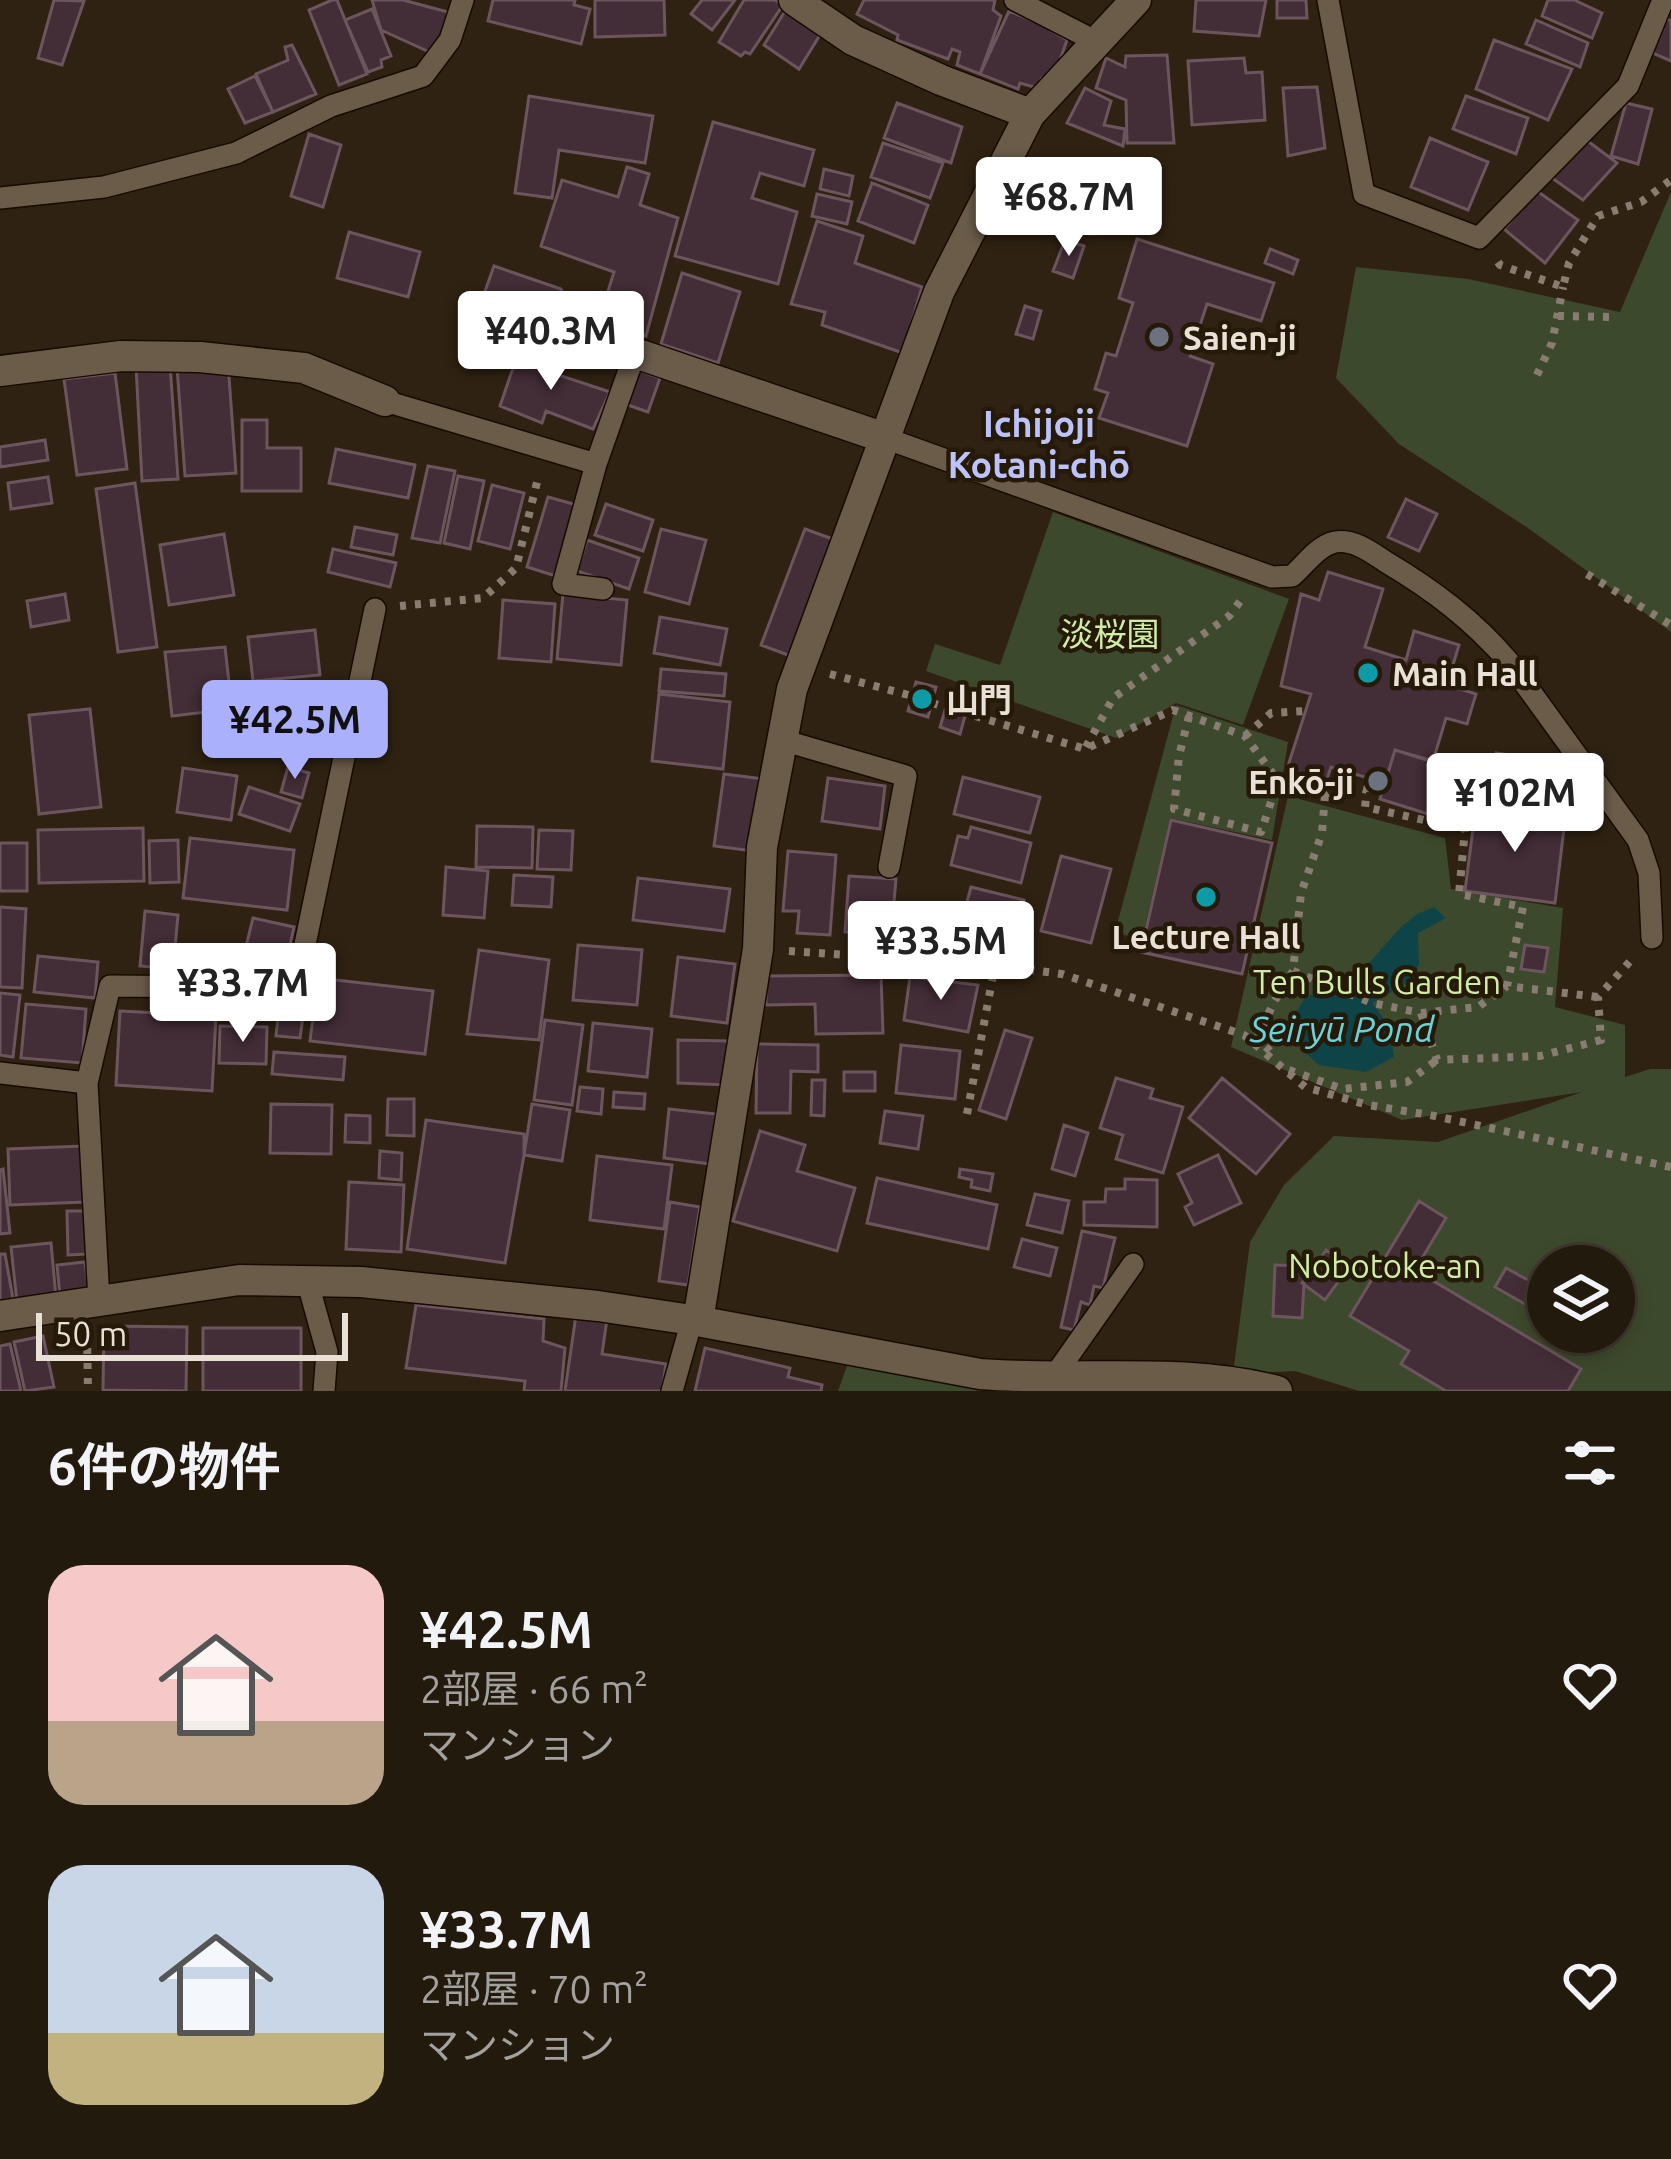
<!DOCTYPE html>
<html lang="ja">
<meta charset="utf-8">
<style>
body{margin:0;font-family:Ubuntu,"Noto Sans JP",sans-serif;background:#2b2317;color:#f1f3f6;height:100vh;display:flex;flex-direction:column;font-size:45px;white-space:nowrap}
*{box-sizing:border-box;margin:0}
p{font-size:39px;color:#a3a19e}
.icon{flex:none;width:66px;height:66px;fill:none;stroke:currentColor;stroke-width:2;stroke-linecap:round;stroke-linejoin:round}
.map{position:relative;height:1391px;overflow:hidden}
.side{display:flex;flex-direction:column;background:#231a0e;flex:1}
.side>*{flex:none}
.fabs{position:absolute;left:1527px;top:1245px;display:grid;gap:24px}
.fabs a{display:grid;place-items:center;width:108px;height:108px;border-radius:50%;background:#231a0e;box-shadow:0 6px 18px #0003,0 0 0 3px #40382e;font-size:60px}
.scale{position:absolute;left:36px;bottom:30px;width:312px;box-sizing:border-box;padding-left:12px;border:6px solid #e9e1d6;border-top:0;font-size:33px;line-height:42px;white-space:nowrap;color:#e9e1d6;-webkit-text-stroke:9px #251908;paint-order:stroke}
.price{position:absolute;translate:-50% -102px;padding:0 27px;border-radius:12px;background:#fff;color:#222;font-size:39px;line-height:78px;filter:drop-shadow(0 3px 6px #0008)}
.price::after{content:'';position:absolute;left:50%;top:72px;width:36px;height:27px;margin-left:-18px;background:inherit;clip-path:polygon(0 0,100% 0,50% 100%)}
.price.active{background:#aab0fb;color:#111}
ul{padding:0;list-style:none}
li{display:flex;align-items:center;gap:36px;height:300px;padding:0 48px}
li span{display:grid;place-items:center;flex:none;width:336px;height:240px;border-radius:36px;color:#555}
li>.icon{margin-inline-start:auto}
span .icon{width:144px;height:144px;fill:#fffc;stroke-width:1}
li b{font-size:51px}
h2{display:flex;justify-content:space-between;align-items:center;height:144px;padding:0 48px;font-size:51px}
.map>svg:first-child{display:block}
</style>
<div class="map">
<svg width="1671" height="1391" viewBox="0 0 1671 1391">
<rect width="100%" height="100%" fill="#2f2212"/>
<path fill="#3d492c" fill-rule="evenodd" d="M1671,192V632L1528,528L1399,444L1336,378L1356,267L1468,279L1620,312Z
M1053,512L1289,599L1243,725L1176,703L1116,738L926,671L935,644L1000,665Z
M1176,705L1288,742L1272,840L1170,818L1142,940L1115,932Z
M1288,796L1445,838L1451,889L1563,908L1555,1007L1625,1025V1077L1650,1069H1671V1391H1359L1295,1371L1233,1374L1250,1242L1284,1185L1334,1136L1438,1142L1582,1092L1402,1120L1231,1047ZM1548,1266H1614V1332H1548Z
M848,1363L988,1391H838Z"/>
<path fill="#0e4448" d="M1434,907L1446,918L1418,933L1419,965L1404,985L1372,1003L1389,1026L1394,1057L1366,1072L1319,1065L1284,1033L1306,996L1340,989L1369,963L1399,929L1417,914Z"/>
<path fill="#432d36" stroke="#6d555e" stroke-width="3" d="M54,0L84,1L62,65L38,58Z
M332,0H337L367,74L339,85L309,10Z
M372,0H403L448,12L436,55L381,30Z
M493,0H575L574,5L590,9L581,44L488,21Z
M595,0H664L665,35L595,37Z
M702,0H735L712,30L691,14Z
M744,0H775L783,5L750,54L745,52L741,56L719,42Z
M864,0H995L993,10L1001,16L980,74L957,65L960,52L952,49L948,59L897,40L898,35L857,14Z
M1196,0H1266L1259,36L1194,31Z
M1277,0H1306L1307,18H1277Z
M1548,0H1574L1602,13L1592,38L1542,16Z
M787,8L823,30L799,69L764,45Z
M372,9L391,56L381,60L382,67L368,72L345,20Z
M1009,11L1038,23L1050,22V30L1067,40L1056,72L1042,78L1037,88L1020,83L1018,89L980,74Z
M1661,16L1671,21V61L1646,50Z
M1536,20L1588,43L1580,67L1526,44Z
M1494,40L1572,69L1548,120L1476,89Z
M292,45L316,94L273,112L256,74L288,60L285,47Z
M1167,55L1174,143H1127L1126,100L1096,88L1106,58L1125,67L1126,56Z
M1244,58L1246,73L1262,72L1265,120L1192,125L1188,61Z
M255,76L273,112L245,123L228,89Z
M1317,87L1325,148L1288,156L1283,88Z
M1085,88L1111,101L1104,125L1125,129L1123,146L1067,123Z
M529,96L653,116L645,163L559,150L552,198L515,193Z
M1466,96L1528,118L1516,154L1453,129Z
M897,103L962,127L951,163L884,138Z
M1626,103L1652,109L1638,164L1611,156Z
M713,122L814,150L804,186L760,173L752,198L797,212L778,284L675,256Z
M309,134L341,145L323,207L291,196Z
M1430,138L1488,162L1468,210L1411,187Z
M1585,139L1617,163L1583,200L1552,178Z
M883,143L943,163L930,198L871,177Z
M627,167L649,174L640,205L678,218L646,336L599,320L614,272L541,246L562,180L618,197Z
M824,169L853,176L849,196L820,189Z
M872,183L928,205L914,243L858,221Z
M1537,191L1578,220L1545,263L1504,229Z
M817,194L852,202L847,224L812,216Z
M1141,203L1142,232L1090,234V205Z
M817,221L863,236L855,263L922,287L903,353L822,325L825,312L791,304Z
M349,232L420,252L408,297L337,278Z
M1137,239L1274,283L1261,321L1207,304L1190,356L1213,364L1187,446L1099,418L1108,393L1095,389L1106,353L1116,356L1133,303L1119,298Z
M1065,240L1084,246L1073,278L1053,271Z
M1270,249L1298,260L1293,274L1265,263Z
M494,266L561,289L569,312L553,358L526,349V343L473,325Z
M682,273L740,292L718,363L661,344Z
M1025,306L1041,311L1033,339L1016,334Z
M526,349L553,358L546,371L610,392L593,429L546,411L542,423L500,406L515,362L520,365Z
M228,363L236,473L185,476L177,367Z
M170,364L178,479L142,481L136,366Z
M636,369L660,378L648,412L625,404Z
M115,373L127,469L77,475L64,379Z
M242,420H267V448H301V491H242Z
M45,440L48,460L0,467V447Z
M336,449L415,465L408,498L329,483Z
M428,466L455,471L440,543L412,538Z
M458,476L484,481L470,549L444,543Z
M48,477L52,503L11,509L8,483Z
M135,483L157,647L118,652L96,489Z
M492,485L524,493L510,549L478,541Z
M548,497L577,505L556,576L527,567Z
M1406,499L1437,514L1419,551L1388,537Z
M606,504L653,520L643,551L595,535Z
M355,527L397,535L393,555L351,547Z
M661,529L706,540L689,604L645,592Z
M805,529L841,542L796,658L761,645Z
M224,534L234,595L169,605L160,545Z
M587,540L639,558L629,589L577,571Z
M333,549L396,563L390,587L328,572Z
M1328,572L1383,589L1365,647L1406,660L1414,631L1459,645L1447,685L1476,694L1467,724L1446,718L1433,761L1395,750L1385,783L1331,767L1326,782L1287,769L1311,694L1281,686L1301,594L1319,600Z
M65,594L69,620L31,627L27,601Z
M563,594L627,600L621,665L557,659Z
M503,600L555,604L551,662L499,658Z
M660,617L727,629L720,665L654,653Z
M315,630L320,675L253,681L248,637Z
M225,647L232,709L172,716L165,652Z
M661,669L726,674L724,696L659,691Z
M916,682L936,687L928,717L908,711Z
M659,694L730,702L723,769L652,761Z
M90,709L101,807L39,814L29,715Z
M945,710L965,716L960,734L940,727Z
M1395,750L1471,774L1457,823L1380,799Z
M1496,753L1545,760L1539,805L1489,798Z
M288,767L309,773L302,798L281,792Z
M183,768L237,776L231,820L177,812Z
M724,774L764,779L754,851L714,846Z
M963,777L1040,797L1030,833L954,814Z
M828,778L885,786L880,829L822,821Z
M249,787L300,804L290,831L239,814Z
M1476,805L1565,820L1555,903L1465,891Z
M1171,820L1272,843L1242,974L1141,952Z
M477,826L533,827L532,868L476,867Z
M971,827L1031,843L1021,883L951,865L958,836L968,838Z
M143,828L144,881L39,883L38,830Z
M539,830L573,831L571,870L537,869Z
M190,838L294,850L287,910L183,898Z
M178,840L179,882L150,883L149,841Z
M0,843H27V891H0Z
M788,851L836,855L830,935L797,933L799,911H783Z
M1061,856L1111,869L1091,943L1041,931Z
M446,867L488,871L484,918L443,915Z
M514,875L553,877L551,907L512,905Z
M849,876L896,879L891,936L845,932Z
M638,878L730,889L724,931L633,920Z
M971,887L1024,900L1014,938L961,924Z
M0,907L26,909L22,988L0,987Z
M145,911L178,915L173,969L140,966Z
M253,918L294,927L282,980L240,971Z
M578,945L642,950L637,1005L573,1000Z
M1525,945L1548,948L1544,972L1521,969Z
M479,950L549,960L539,1040L467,1034Z
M38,956L98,962L95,998L34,992Z
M678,957L735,964L727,1023L671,1016Z
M881,975L883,1033L816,1034L815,1004L766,1005V976Z
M910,977L978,985L968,1032L904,1020Z
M318,978L433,991L425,1054L310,1041Z
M0,993L20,995L13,1057L0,1055Z
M26,1004L86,1009L82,1063L21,1058Z
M279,1007L304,1009L300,1038L276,1036Z
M120,1011L216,1016L212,1091L116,1085Z
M545,1020L583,1025L572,1105L534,1100Z
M593,1023L652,1029L647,1077L588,1071Z
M220,1026L267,1027L266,1064L219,1063Z
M1005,1030L1032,1038L1006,1119L979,1110Z
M678,1040L729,1041L728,1085L678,1083Z
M757,1044L818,1045V1072L791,1071L790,1113H756Z
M901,1045L960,1051L955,1099L896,1093Z
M274,1052L345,1057L343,1080L272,1074Z
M844,1072H875V1091H844Z
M1116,1078L1153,1089L1150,1098L1183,1107L1163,1173L1116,1159L1123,1135L1100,1128Z
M1222,1078L1290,1134L1256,1174L1189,1118Z
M812,1080H825L824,1116L811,1115Z
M580,1087L603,1089L601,1114L577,1111Z
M614,1092L645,1094L644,1109L613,1107Z
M388,1099H414V1136L387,1135Z
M271,1104L332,1105L331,1154L270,1153Z
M532,1104L570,1110L562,1161L524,1155Z
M669,1109L716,1114L710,1164L664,1158Z
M885,1111L923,1116L918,1149L880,1143Z
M346,1115L370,1116V1143L345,1142Z
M426,1120L524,1134V1155L505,1263L407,1249Z
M1064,1125L1088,1133L1075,1176L1052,1169Z
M760,1131L805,1145L797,1171L855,1188L837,1251L733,1221Z
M83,1146L85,1202L10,1205L8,1149Z
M380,1151L402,1153L401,1180L379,1178Z
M1218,1155L1241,1203L1194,1225L1185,1207L1192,1203L1178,1174Z
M597,1156L672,1165L664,1229L590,1220Z
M3,1169L10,1233L0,1234V1170Z
M960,1169L993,1174L990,1191L971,1187L972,1180L959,1177Z
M877,1178L997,1205L988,1249L867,1223Z
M1125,1179L1157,1180V1227L1084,1225V1202H1105L1106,1189H1125Z
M349,1182L404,1185L401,1252L346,1249Z
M1035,1194L1069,1201L1062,1233L1027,1225Z
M1419,1201L1446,1218L1415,1270L1581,1369L1568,1391H1446L1401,1364L1409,1351L1350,1316Z
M670,1202L700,1207L688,1285L659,1281Z
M67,1211H86V1254L68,1255Z
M1082,1231L1115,1238L1103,1288L1094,1286L1090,1305L1081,1302L1074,1330L1061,1327Z
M1022,1239L1057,1248L1050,1276L1014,1267Z
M51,1243L56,1298L17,1302L11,1247Z
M1326,1250L1349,1267L1325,1300L1302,1283Z
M0,1254H5L13,1299L0,1301Z
M85,1262L89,1292L60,1296L57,1265Z
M1275,1265L1305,1266L1302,1318L1273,1316Z
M1506,1268L1548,1291L1546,1316L1495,1287Z
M416,1305L544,1319L543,1341L565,1348L561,1391H524L525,1381L406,1368Z
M576,1315L607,1319L602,1354L666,1364L662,1391H565Z
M104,1326L187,1327L186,1391L103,1390Z
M203,1328H301V1391H203Z
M43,1336L54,1387L25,1391L14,1342Z
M10,1344L21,1391H0V1346Z
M705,1348L790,1368L788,1377L822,1385L821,1391H695Z"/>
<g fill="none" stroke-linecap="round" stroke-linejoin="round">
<g stroke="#170b00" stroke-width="24">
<path id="service" d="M1015,0L1097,42
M1328,0L1364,194L1479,238L1628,86L1663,0
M0,198L104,187L236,153L331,106L423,76L450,40L463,0
M385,401L596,464
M885,438L1272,577L1292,576C1305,565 1317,546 1335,542C1354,539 1371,552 1386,562C1433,590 1473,620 1509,662L1638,840L1649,873L1652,938
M603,589L563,584L596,464L635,353
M782,740L906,776L889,867
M0,1073L87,1083L99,1300
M87,1083L110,986L222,987L294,997L375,609
M307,1280L327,1352L324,1391
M1053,1378L1133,1264
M672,1391L692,1320"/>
</g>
<g stroke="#170b00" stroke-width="33">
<path id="minor" d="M794,0L853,40L941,80L1030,114
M635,353L885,438
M0,371L121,356L200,357L304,368L385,401
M0,1316L239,1280L361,1282L598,1306L692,1320L980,1374C1078,1382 1181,1366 1277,1391
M698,1321L758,949L762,847L792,689L939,292L1030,114L1136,0"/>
</g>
<path stroke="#887d70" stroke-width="8" stroke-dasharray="6 9" stroke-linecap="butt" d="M1498,262L1500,265L1563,287L1569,263L1598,216L1641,202L1671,180
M1558,316L1613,317
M1537,375L1552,343L1563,287
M1587,574L1671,625
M400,606L483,598L516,568L539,474
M830,674L912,696
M932,703L1085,749L1173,710L1245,736L1278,781L1325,795L1342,783L1367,790L1365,807L1465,829L1459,894L1523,907L1507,986L1598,997
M1189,716L1179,756L1174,809L1261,832L1278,781
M1245,736L1271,713L1305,711
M1086,747L1113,698L1229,616L1245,595
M1325,795L1322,833L1301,893L1293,971L1372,1003L1421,1013L1478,1007L1507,986
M789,951L995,965L1062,974L1244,1035L1305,1087L1368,1105L1430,1115L1671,1167
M1421,1013L1437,1060L1540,1056L1601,1040L1598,997L1633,958
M1270,1051L1257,1038L1274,1002L1293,971
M1289,1070L1343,1089L1407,1082L1437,1060
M967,1114L995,965
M87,1333L88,1391"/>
<use href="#service" stroke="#6b5c4a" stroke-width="21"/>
<use href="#minor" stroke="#6b5c4a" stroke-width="30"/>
</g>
<g fill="#6b7280" stroke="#251908" stroke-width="4.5">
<circle cx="1159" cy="337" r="12"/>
<circle cx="1378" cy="781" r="12"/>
</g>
<g fill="#0f9aa8" stroke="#251908" stroke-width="4.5">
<circle cx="1368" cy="673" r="12"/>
<circle cx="922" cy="699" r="12"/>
<circle cx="1206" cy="897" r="12"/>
</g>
<g text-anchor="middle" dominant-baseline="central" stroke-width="9" stroke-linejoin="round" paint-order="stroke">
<g font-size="33" font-weight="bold" fill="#e9e1d6" stroke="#251908" text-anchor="start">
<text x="1183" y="337">Saien-ji</text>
<text x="1392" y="673">Main Hall</text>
<text x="946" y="699">山門</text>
<text x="1354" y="781" text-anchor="end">Enkō-ji</text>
<text x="1206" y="936" text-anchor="middle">Lecture Hall</text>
</g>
<g font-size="33" fill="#cfeda6" stroke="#251908">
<text x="1110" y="633">淡桜園</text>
<text x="1377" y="981">Ten Bulls Garden</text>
<text x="1385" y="1265">Nobotoke-an</text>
</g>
<g font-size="36" font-weight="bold" fill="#bcc2fa" stroke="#251908">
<text x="1039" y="423">Ichijoji<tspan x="1039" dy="41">Kotani-chō</tspan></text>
</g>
<g font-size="36" font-style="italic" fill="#69d2da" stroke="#251908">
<text x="1342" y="1028">Seiryū Pond</text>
</g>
</g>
</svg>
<div class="fabs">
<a><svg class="icon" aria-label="layers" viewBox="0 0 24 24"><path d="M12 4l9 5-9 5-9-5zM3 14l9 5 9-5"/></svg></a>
</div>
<div class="scale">50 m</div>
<b class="price" style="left:1069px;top:259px">¥68.7M</b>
<b class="price" style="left:551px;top:393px">¥40.3M</b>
<b class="price active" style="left:295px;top:782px">¥42.5M</b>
<b class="price" style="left:1515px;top:855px">¥102M</b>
<b class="price" style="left:941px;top:1003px">¥33.5M</b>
<b class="price" style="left:243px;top:1045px">¥33.7M</b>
</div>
<section class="side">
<h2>6件の物件<svg class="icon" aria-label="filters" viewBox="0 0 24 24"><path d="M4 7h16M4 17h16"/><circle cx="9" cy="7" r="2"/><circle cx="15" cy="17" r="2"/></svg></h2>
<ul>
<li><span style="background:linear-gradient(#f6c9c9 65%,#b9a48a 0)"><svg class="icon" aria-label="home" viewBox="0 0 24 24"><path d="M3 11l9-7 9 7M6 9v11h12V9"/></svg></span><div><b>¥42.5M</b><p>2部屋 · 66 m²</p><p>マンション</p></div><svg class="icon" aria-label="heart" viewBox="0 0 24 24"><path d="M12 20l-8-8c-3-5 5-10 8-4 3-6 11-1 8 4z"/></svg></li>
<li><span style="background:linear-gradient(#c9d6e8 70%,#c2b280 0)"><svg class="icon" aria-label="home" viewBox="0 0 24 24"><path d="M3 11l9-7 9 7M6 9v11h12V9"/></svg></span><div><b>¥33.7M</b><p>2部屋 · 70 m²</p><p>マンション</p></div><svg class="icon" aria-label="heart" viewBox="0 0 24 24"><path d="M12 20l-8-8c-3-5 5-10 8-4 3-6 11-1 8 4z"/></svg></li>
</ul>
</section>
